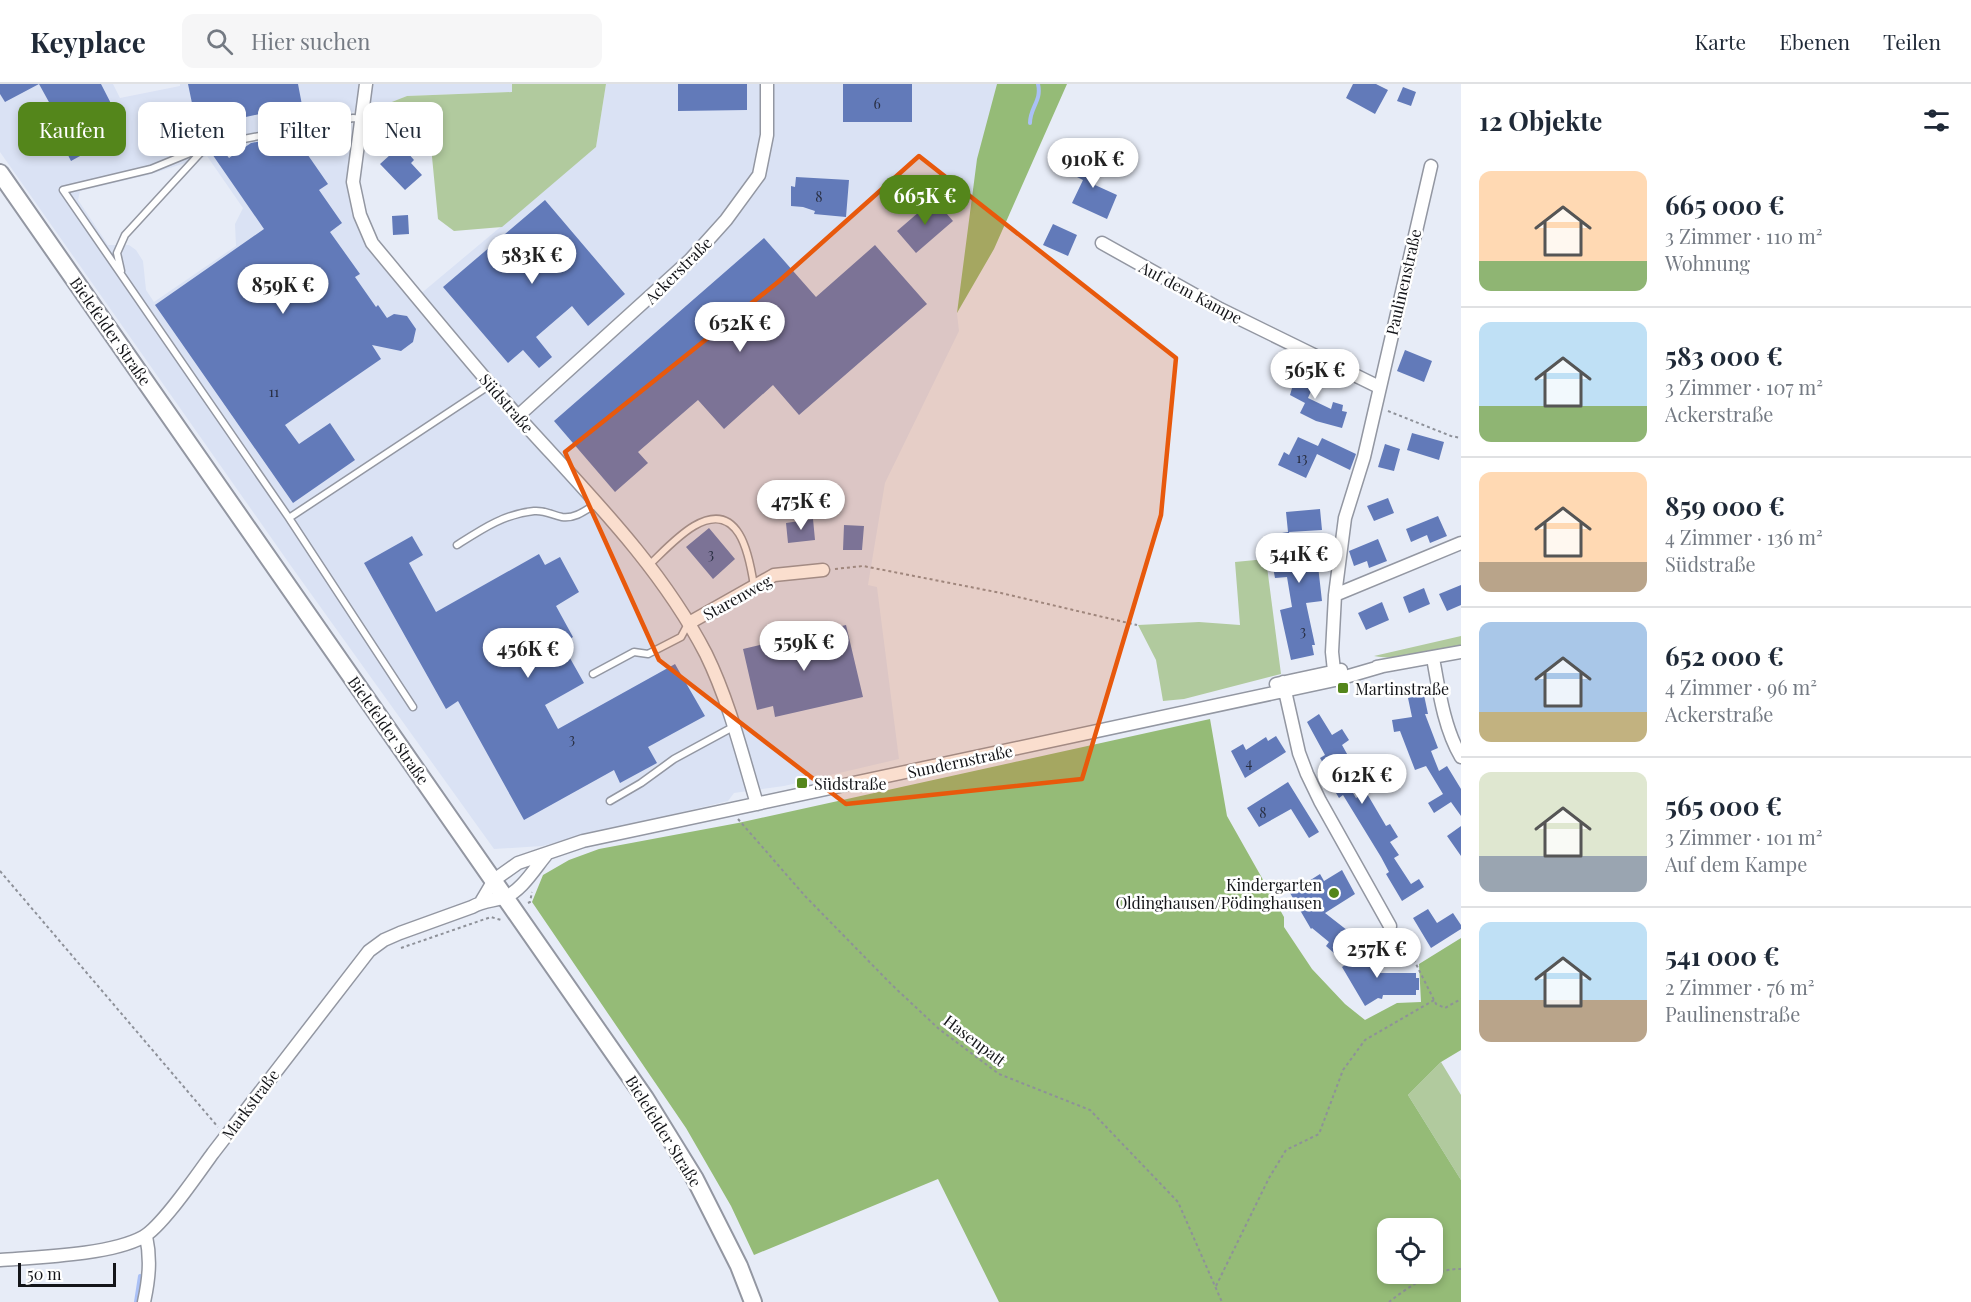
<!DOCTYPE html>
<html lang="de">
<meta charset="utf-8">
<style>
body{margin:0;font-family:"Playfair Display",serif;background:#f6f6f7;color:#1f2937;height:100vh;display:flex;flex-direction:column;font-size:22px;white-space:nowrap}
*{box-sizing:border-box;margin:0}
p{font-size:20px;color:#747a83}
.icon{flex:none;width:33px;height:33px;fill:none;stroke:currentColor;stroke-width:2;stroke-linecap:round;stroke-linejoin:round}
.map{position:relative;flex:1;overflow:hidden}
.details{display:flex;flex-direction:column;background:#fff;width:510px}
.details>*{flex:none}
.guide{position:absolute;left:18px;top:18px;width:570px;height:54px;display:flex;gap:12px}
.fabs{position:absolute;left:1377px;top:1134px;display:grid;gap:12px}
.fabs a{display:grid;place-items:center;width:66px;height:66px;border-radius:12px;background:#fff;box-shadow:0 3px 9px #0003;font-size:30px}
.scale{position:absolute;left:18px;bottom:15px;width:98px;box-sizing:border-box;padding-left:6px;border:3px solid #141519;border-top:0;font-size:16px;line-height:21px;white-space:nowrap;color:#141519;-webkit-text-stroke:4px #fff;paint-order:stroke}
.price{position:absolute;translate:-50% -51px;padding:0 14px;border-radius:21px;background:#fff;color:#222;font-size:20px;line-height:39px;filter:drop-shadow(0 2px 3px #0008)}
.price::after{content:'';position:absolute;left:50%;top:36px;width:18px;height:14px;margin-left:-9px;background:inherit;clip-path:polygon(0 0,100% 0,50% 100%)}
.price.active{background:#54861b;color:#fff}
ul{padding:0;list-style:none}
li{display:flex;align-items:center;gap:18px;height:150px;padding:0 18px}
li+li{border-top:2px solid #e0e1e3}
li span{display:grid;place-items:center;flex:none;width:168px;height:120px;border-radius:12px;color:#555}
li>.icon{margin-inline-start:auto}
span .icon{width:72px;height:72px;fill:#fffc;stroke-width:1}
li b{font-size:26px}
h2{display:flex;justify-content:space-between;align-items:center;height:72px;padding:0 18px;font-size:26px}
.chip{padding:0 21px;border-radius:12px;background:#fff;box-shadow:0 3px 9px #0003;font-size:21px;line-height:54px}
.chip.active{background:#54861b;color:#fff}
header{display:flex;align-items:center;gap:36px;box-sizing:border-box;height:84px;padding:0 30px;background:#fff;border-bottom:2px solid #e0e1e3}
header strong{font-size:28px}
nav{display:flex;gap:33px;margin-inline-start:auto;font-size:21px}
.search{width:420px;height:54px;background:#f6f6f7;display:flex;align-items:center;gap:15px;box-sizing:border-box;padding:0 21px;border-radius:12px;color:#747a83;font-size:22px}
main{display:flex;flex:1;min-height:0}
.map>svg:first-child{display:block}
</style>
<header>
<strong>Keyplace</strong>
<div class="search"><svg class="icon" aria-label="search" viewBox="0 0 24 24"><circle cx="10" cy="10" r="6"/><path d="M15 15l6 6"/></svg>Hier suchen</div>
<nav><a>Karte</a><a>Ebenen</a><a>Teilen</a></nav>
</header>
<main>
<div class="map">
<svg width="1461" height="1218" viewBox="0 0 1461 1218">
<rect width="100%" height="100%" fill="#e7ecf7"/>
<path fill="#dae2f4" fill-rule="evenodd" d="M0,0H113L120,14L180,2V0H512V8L407,12L379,23L352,28L348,106L352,130L361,152L380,180L412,217L596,63L606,0H997L991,29L957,229L959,247L885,399L868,501L877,503L899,675L784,702L734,709L728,717L542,762L494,765L291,482L0,68ZM207,72L243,124L235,140L236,162L154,218L146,206L143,177L136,166L129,161H108L78,116L80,107L148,91Z"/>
<path fill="#b1ca9e" d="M512,0H606L596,63L502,143L454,147L438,135L430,52L378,51L379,23L407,12L512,8Z
M1266,475L1281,590L1184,615L1163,617L1156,576L1138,541L1199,538L1240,541L1235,478Z
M1461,552V563C1432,569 1403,577 1374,572Z
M1441,978L1461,1011V1096L1408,1011Z"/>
<path fill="#95bb77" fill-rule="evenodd" d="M997,0H1067L994,165L957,229L977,75Z
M1210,635L1227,732L1284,833V843L1312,885L1345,920L1365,936L1397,919L1421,918L1419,880L1461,854V966L1441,978L1408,1011L1461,1096V1218H999L938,1095L754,1171L731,1122L686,1044L532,818L543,791L569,776L599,765L738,739ZM1432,1144V1190H1388V1144Z"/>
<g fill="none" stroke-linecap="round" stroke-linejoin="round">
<path stroke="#aac0f6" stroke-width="4" d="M1030,39C1030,23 1042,17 1038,0
M136,1218L140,1192"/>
</g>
<path fill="#627ab9" d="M0,0H101L120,37L113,41L118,51L71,77L48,32L55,29L39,0L5,18L0,10Z
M188,0H298L302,21L232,36L233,41L198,48Z
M678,0H747V26L678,27Z
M843,0H912V38H843Z
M1353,0H1376L1388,6L1375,30L1346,14Z
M1403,3L1416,8L1411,22L1397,17Z
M294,51L328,100L319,106L342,139L330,148L360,190L355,193L376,223L378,221L387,234L394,230L407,232L416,245L413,258L401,267L372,261L381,275L285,341L299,360L330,339L355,376L293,419L155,221L264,145L210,67L222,65L229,74L251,59Z
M401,61L414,76L411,79L422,91L405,106L380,80Z
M1082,72L1104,82L1095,101L1117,111L1107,135L1072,119L1083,96L1073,91Z
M796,93L849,96L846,133L814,130L815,127L803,123L791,122V102L795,103Z
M934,115L953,137L916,169L897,147Z
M545,116L625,210L588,242L572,222L536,253L552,273L539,284L523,266L508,279L443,203Z
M408,131L409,150L393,151L392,132Z
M1053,140L1077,151L1068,172L1043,161Z
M764,154L816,213L875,161L927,220L799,331L773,301L724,345L698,316L638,368L648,379L615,408L554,337Z
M1405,266L1432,277L1424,298L1397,287Z
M1296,281L1318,291L1308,314L1331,325L1333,318L1343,321L1342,327L1347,328L1342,344L1316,337L1300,329L1305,319L1290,311L1295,294L1291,292Z
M1412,349L1444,358L1439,376L1407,366Z
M1298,353L1318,362L1322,354L1356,370L1350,386L1317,370L1306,394L1278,381L1284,368L1289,371Z
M1385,360L1400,365L1394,387L1378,383Z
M1388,414L1394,429L1374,437L1367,422Z
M1320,425L1322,446L1289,448L1294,477L1317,473L1322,517L1306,519L1315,561H1312L1314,571L1291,576L1280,526L1292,523L1287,493L1275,494L1272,478L1281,477L1276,450L1288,448L1286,428Z
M1438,432L1447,452L1430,459L1427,451L1411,458L1406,445Z
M813,435L815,456L788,459L786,439Z
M844,441L864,442L862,466H843Z
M709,444L735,475L713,495L686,463Z
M412,452L423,471L409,479L436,528L539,470L545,481L560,473L579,508L556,522L573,553L562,560L584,599L545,621L558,645L675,580L705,632L648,663L657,679L620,699L614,686L524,736L458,617L446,625L364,479Z
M1378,455L1387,477L1369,484L1367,477L1354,482L1349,467Z
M1461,501V521L1447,527L1439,510Z
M1424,504L1430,520L1409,529L1403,513Z
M1382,518L1389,536L1366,546L1358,529Z
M846,541L863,613L775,633L773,622L757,626L743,565Z
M1424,611L1428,630H1425L1438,664L1431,667L1439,687L1447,682L1461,705V732L1451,718L1434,729L1428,719L1443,710L1426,682L1415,686L1400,647L1394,648L1392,636L1412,633L1408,614Z
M1319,630L1332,651L1342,645L1349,656L1342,661L1355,684L1343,692L1356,714L1366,708L1386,742L1390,740L1398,753L1390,758L1399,771L1394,774L1411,800L1419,795L1424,803L1402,817L1386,790L1389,788L1381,773L1343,711L1339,714L1333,704L1337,702L1320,674L1325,671L1307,638Z
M1276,652L1286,668L1245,694L1231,667L1243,660L1246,666L1266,653L1268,657Z
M1288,698L1319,748L1309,754L1291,725L1259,743L1247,724Z
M1461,742V772L1447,752Z
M1342,786L1355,810L1325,829L1352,850L1335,870L1326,862L1329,858L1312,844L1311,845L1290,809L1320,790L1324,797Z
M1428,825L1437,839L1453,829L1461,841V845L1431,864L1413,834Z
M1363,862L1379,889H1416V894H1419V906H1416V911H1383L1382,915L1378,914L1365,922L1342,883L1348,879L1343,875Z"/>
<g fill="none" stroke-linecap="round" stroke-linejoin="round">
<g stroke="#9397a2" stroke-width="9">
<path id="service" d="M121,187L117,169L125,151L204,65
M289,434L63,106L151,85L207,62L353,34L361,35
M457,461C482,445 504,430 534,427C545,426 552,431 562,433C575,435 586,426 596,420
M648,482C662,469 677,452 694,442C739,416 749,469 754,502
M593,590L634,568L648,570L681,553L688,540
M413,623L289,434L490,301
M610,717L641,699L674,675L733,643"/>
</g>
<g stroke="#9397a2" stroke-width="15">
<path id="minor" d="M366,0L353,98L360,131L372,159C421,218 470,278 521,336C587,409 660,481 706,570C729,617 742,670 757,720
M1102,159L1220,225L1379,303
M518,332L690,176L726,136L759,91L767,51V0
M1335,511L1461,459
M689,539L774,491L823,486
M1433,574C1439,607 1444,644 1461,673
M1377,583L1461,568
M1335,596L1332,568L1335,511L1345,434L1364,373L1431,82
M1283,598L1299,669L1307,690L1320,717L1390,842
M1276,600L1341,586
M481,818L494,796L518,779L583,757L1335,596L1383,582
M0,1176C39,1173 110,1171 143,1153C162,1143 199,1088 213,1069C265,1001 317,934 369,867L384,856L400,849L472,823C482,817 492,817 503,814C521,808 535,784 546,771
M144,1218C149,1195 151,1175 146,1152"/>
</g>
<g stroke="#9397a2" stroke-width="20">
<path id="secondary" d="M0,89L645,1014L695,1095L739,1182L753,1218"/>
</g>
<path stroke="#8e9199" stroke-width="2" stroke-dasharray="3 3" stroke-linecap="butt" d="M1388,327L1451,352L1461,354
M835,485L863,482L1001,509L1137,541
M738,735L805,812L892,901L939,945L999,990L1090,1026L1178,1118L1222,1218
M0,787L218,1043
M528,819L530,818L532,808
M401,864L491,833L501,836L503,835
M1411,870L1436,920L1445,924L1461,915
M1216,1202L1269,1094L1286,1066L1319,1050L1343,986L1365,956L1434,916
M1389,1218C1408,1203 1436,1184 1461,1185"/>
<use href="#service" stroke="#fff" stroke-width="6"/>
<use href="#minor" stroke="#fff" stroke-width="12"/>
<use href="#secondary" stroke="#fff" stroke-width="16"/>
</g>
<path fill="#e8590c" fill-opacity="0.2" stroke="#e8590c" stroke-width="4.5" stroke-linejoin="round" d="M919,72L1176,274L1161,431L1082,695L846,720L659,576L565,368L778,198Z"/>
<g fill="#54861b" stroke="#fff" stroke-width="2">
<rect x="1337" y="598" width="12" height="12" rx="3"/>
<rect x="796" y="693" width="12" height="12" rx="3"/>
<circle cx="1334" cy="809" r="6"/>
</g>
<g text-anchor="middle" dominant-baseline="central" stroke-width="5" stroke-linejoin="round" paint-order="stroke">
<g font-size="14" fill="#282e41">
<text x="877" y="19">6</text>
<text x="819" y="112">8</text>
<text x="274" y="307">11</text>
<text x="1302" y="373">13</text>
<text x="711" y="469">3</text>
<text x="1303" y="546">3</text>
<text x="572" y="654">3</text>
<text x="1249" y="678">4</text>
<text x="1263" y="728">8</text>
</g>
<g font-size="16" fill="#141519" stroke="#fff">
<text transform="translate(678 186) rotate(-45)">Ackerstraße</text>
<text transform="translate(1403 198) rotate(-77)">Paulinenstraße</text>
<text transform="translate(1191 208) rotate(28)">Auf dem Kampe</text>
<text transform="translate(111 247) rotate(55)">Bielefelder Straße</text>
<text transform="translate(507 319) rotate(49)">Südstraße</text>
<text transform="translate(737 513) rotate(-29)">Starenweg</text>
<text transform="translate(389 646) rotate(55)">Bielefelder Straße</text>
<text transform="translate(960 677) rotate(-12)">Sundernstraße</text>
<text transform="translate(975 956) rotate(37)">Hasenpatt</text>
<text transform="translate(250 1020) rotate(-53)">Markstraße</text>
<text transform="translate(664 1047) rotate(58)">Bielefelder Straße</text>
</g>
<g font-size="16" fill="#141519" stroke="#fff" text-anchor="start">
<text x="1355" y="604">Martinstraße</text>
<text x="814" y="699">Südstraße</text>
<text x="1322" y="800" text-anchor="end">Kindergarten<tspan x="1322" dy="18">Oldinghausen/Pödinghausen</tspan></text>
</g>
</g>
</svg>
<div class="fabs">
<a><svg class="icon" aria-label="locate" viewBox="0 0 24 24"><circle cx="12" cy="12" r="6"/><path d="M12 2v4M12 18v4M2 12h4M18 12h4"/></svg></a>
</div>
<div class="scale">50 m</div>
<b class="price" style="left:1093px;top:105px">910K €</b>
<b class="price active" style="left:925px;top:142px">665K €</b>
<b class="price" style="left:532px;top:201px">583K €</b>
<b class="price" style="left:283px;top:231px">859K €</b>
<b class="price" style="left:740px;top:269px">652K €</b>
<b class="price" style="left:1315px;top:316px">565K €</b>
<b class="price" style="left:801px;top:447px">475K €</b>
<b class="price" style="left:1299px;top:500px">541K €</b>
<b class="price" style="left:804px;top:588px">559K €</b>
<b class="price" style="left:528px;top:595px">456K €</b>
<b class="price" style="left:1362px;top:721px">612K €</b>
<b class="price" style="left:1377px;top:895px">257K €</b>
<div class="guide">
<a class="chip active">Kaufen</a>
<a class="chip">Mieten</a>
<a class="chip">Filter</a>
<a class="chip">Neu</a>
</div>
</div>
<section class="details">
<h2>12 Objekte<svg class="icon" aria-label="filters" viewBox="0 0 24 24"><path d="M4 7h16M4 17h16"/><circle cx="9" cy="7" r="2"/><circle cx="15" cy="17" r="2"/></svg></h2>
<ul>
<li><span style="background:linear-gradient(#ffd9b3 75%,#8fb573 0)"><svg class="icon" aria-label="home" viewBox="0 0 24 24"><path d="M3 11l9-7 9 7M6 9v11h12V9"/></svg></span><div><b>665 000 €</b><p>3 Zimmer · 110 m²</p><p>Wohnung</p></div></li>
<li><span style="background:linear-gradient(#bfe0f5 70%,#8fb573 0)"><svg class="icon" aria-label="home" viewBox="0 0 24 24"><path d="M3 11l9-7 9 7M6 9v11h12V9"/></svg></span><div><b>583 000 €</b><p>3 Zimmer · 107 m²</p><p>Ackerstraße</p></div></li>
<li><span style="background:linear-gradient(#ffd9b3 75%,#b9a48a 0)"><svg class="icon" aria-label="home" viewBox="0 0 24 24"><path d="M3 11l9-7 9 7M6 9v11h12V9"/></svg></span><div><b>859 000 €</b><p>4 Zimmer · 136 m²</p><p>Südstraße</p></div></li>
<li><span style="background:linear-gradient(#a9c7e8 75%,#c2b280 0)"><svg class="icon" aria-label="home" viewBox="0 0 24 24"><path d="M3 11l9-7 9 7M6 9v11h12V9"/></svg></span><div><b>652 000 €</b><p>4 Zimmer · 96 m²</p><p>Ackerstraße</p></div></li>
<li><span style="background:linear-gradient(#dfe7d0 70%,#9aa5b1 0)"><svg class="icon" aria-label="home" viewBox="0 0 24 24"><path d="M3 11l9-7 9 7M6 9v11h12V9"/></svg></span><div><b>565 000 €</b><p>3 Zimmer · 101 m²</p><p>Auf dem Kampe</p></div></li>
<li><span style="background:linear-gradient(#bfe0f5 65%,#b9a48a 0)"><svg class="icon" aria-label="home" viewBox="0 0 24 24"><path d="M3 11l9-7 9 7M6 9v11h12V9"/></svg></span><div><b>541 000 €</b><p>2 Zimmer · 76 m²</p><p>Paulinenstraße</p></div></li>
</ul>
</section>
</main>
